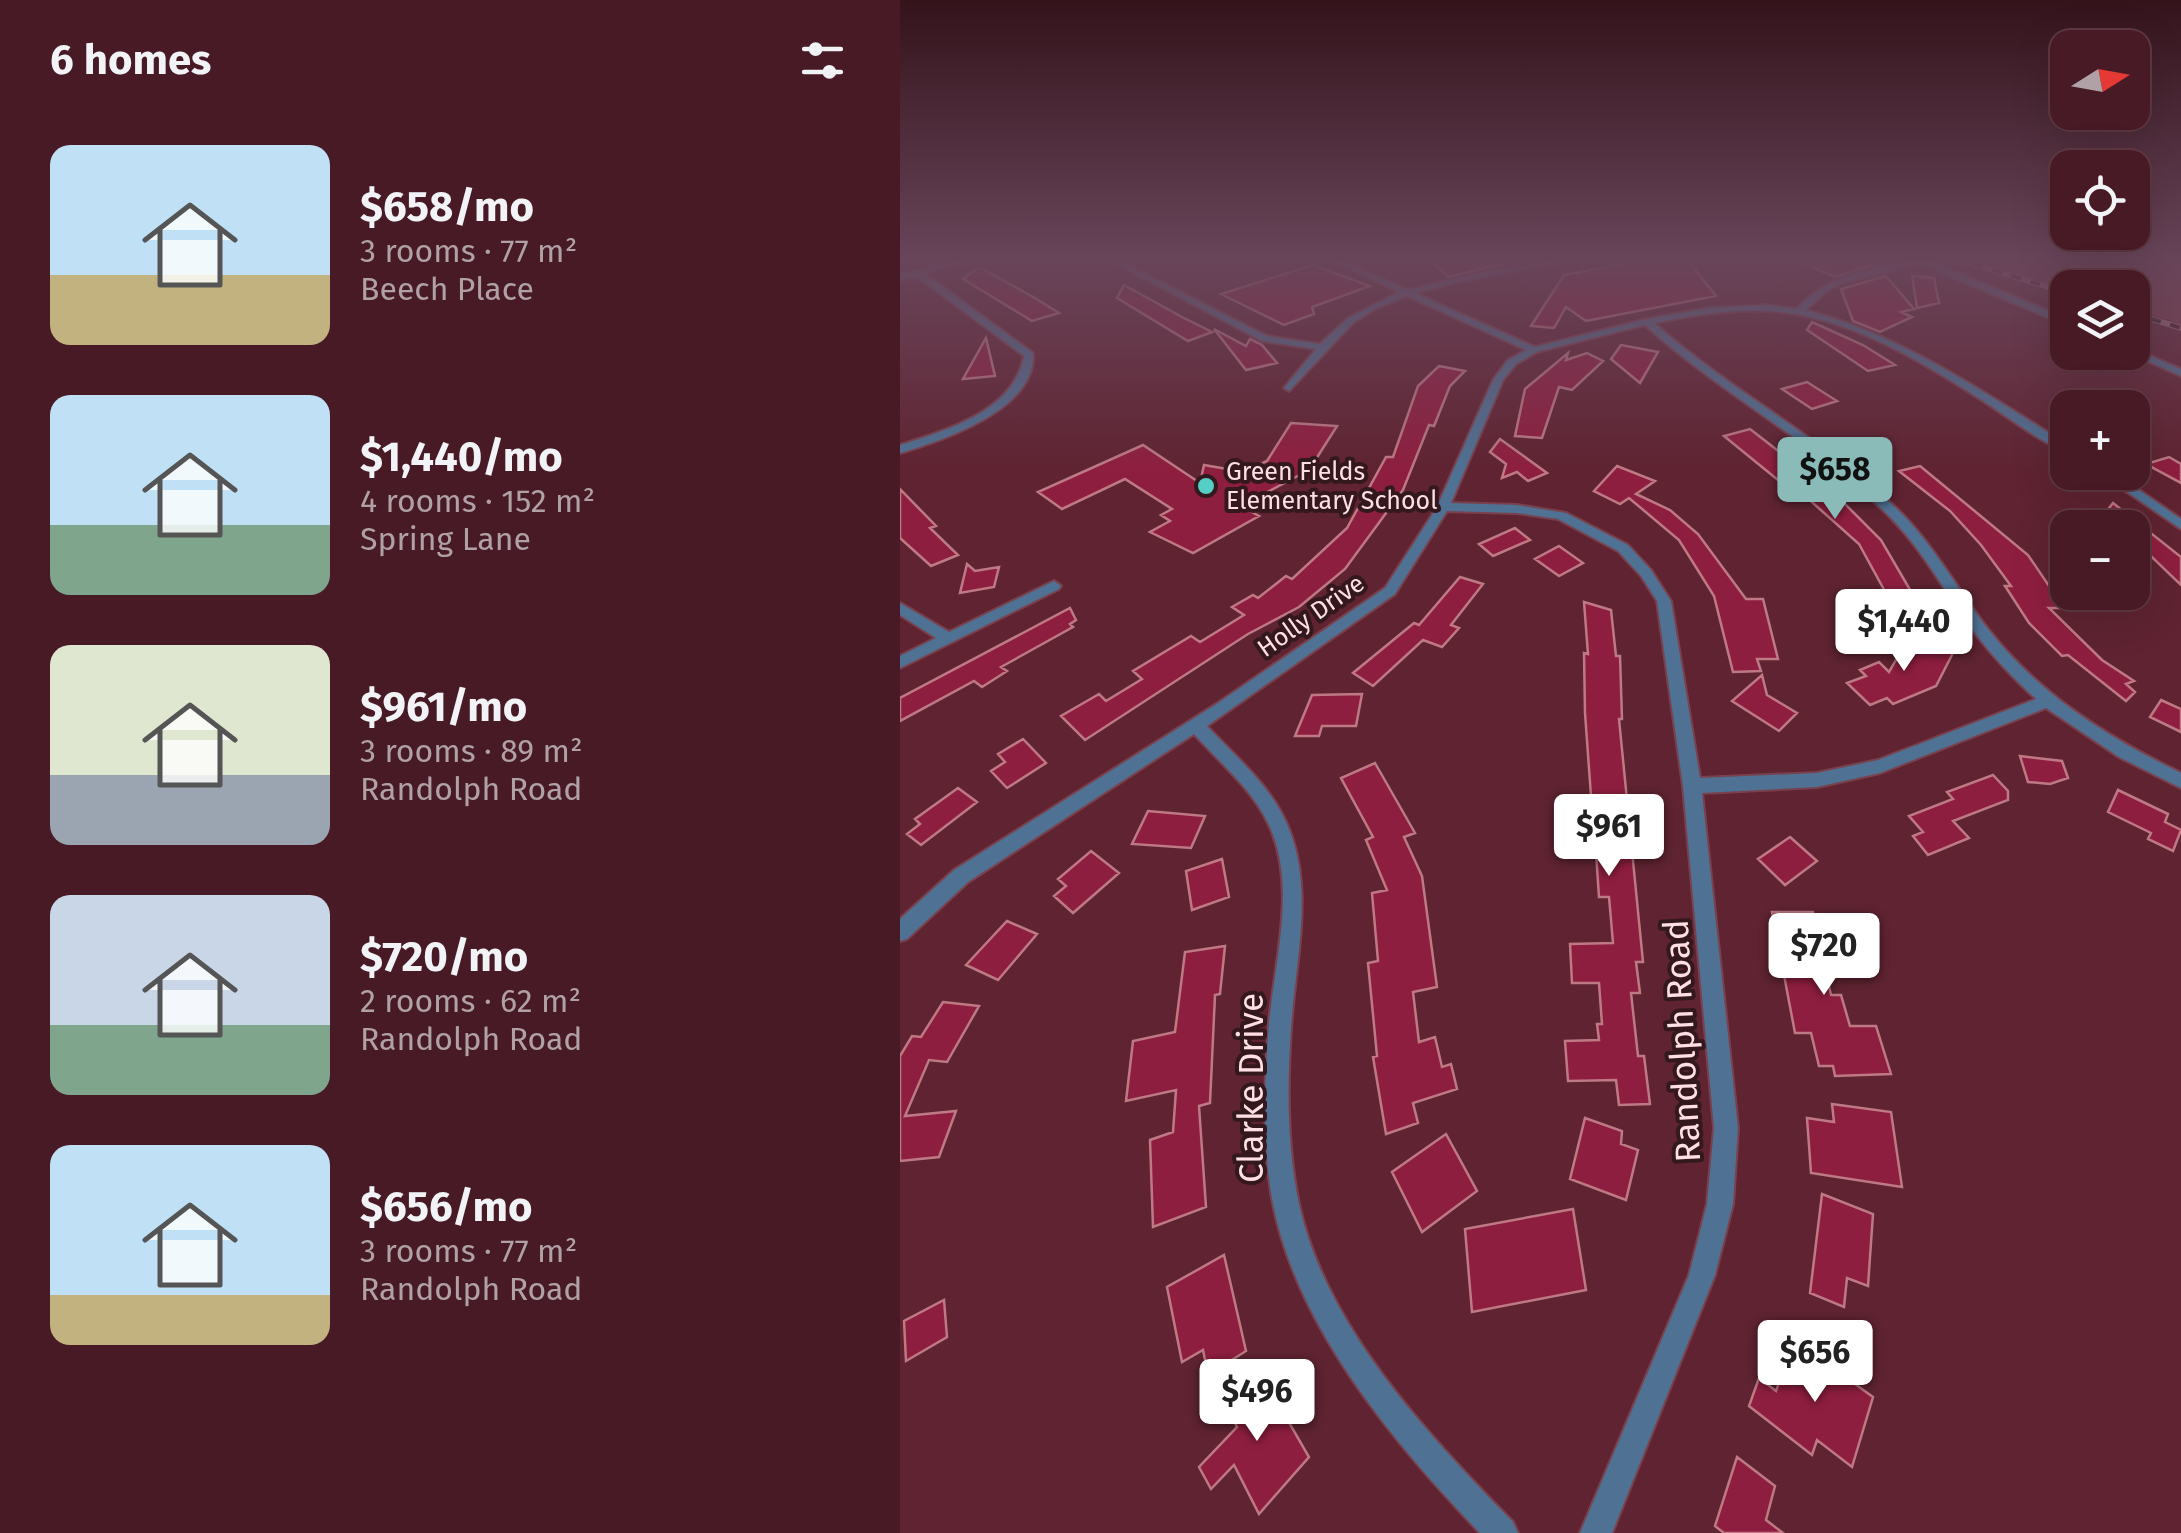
<!DOCTYPE html>
<meta charset="utf-8">
<style>
body{margin:0;font-family:"Fira Sans",sans-serif;background:#4e232d;color:#f1f3f6;height:100vh;display:flex;flex-direction:column;font-size:38px;white-space:nowrap}
*{box-sizing:border-box;margin:0}
p{font-size:32px;color:#b0a1a7}
.icon{flex:none;width:55px;height:55px;fill:none;stroke:currentColor;stroke-width:2;stroke-linecap:round;stroke-linejoin:round}
.map{position:relative;flex:1;overflow:hidden}
.drawer{display:flex;flex-direction:column;background:#471a25;width:900px}
.drawer>*{flex:none}
.needle{width:65px;rotate:79deg}
.fabs{position:absolute;left:1150px;top:30px;display:grid;gap:20px}
.fabs a{display:grid;place-items:center;width:100px;height:100px;border-radius:20px;background:#471a25;box-shadow:0 10px 40px #0002,0 0 0 2px #5f3842;font-size:50px}
.price{position:absolute;translate:-50% -85px;padding:0 22px;border-radius:10px;background:#fff;color:#222;font-size:32px;line-height:65px;filter:drop-shadow(0 2px 5px #0008)}
.price::after{content:'';position:absolute;left:50%;top:60px;width:30px;height:22px;margin-left:-15px;background:inherit;clip-path:polygon(0 0,100% 0,50% 100%)}
.price.current{background:#8bbbb9;color:#111}
ul{padding:0;list-style:none}
li{display:flex;align-items:center;gap:30px;height:250px;padding:0 50px}
li span{display:grid;place-items:center;flex:none;width:280px;height:200px;border-radius:20px;color:#555}
li>.icon{margin-inline-start:auto}
span .icon{width:120px;height:120px;fill:#fffc;stroke-width:1}
li b{font-size:42px}
h2{display:flex;justify-content:space-between;align-items:center;height:120px;padding:0 50px;font-size:42px}
main{display:flex;flex:1;min-height:0}
.map>svg:first-child{display:block}
</style>
<main>
<section class="drawer">
<h2>6 homes<svg class="icon" aria-label="filters" viewBox="0 0 24 24"><path d="M4 7h16M4 17h16"/><circle cx="9" cy="7" r="2"/><circle cx="15" cy="17" r="2"/></svg></h2>
<ul>
<li><span style="background:linear-gradient(#bfe0f5 65%,#c2b280 0)"><svg class="icon" aria-label="home" viewBox="0 0 24 24"><path d="M3 11l9-7 9 7M6 9v11h12V9"/></svg></span><div><b>$658/mo</b><p>3 rooms · 77 m²</p><p>Beech Place</p></div></li>
<li><span style="background:linear-gradient(#bfe0f5 65%,#7fa58c 0)"><svg class="icon" aria-label="home" viewBox="0 0 24 24"><path d="M3 11l9-7 9 7M6 9v11h12V9"/></svg></span><div><b>$1,440/mo</b><p>4 rooms · 152 m²</p><p>Spring Lane</p></div></li>
<li><span style="background:linear-gradient(#dfe7d0 65%,#9aa5b1 0)"><svg class="icon" aria-label="home" viewBox="0 0 24 24"><path d="M3 11l9-7 9 7M6 9v11h12V9"/></svg></span><div><b>$961/mo</b><p>3 rooms · 89 m²</p><p>Randolph Road</p></div></li>
<li><span style="background:linear-gradient(#c9d6e8 65%,#7fa58c 0)"><svg class="icon" aria-label="home" viewBox="0 0 24 24"><path d="M3 11l9-7 9 7M6 9v11h12V9"/></svg></span><div><b>$720/mo</b><p>2 rooms · 62 m²</p><p>Randolph Road</p></div></li>
<li><span style="background:linear-gradient(#bfe0f5 75%,#c2b280 0)"><svg class="icon" aria-label="home" viewBox="0 0 24 24"><path d="M3 11l9-7 9 7M6 9v11h12V9"/></svg></span><div><b>$656/mo</b><p>3 rooms · 77 m²</p><p>Randolph Road</p></div></li>
</ul>
</section>
<div class="map">
<svg width="1281" height="1533" viewBox="0 0 1281 1533">
<rect width="100%" height="100%" fill="#5f2331"/>
<path fill="#7e3b49" d="M1065,258H1281V324L1233,309L1232,288L1167,289Z"/>
<path fill="#8e1e3f" stroke="#be7984" stroke-width="2.5" d="M527,258H627L548,277Z
M753,258H781L790,263L816,296L686,321L666,307L654,328L631,326L664,275Z
M937,258H970L976,264L935,277L907,265Z
M413,265L470,286L412,307L414,314L384,325L321,294Z
M79,267L135,298L159,313L132,321L63,279Z
M986,276L1014,309L1001,312L1012,317L980,332L953,321L941,289Z
M1012,276L1034,278L1039,303L1017,308Z
M224,285L282,317L312,332L288,341L217,298Z
M912,322L963,345L995,365L968,371L907,330Z
M314,329L346,346L350,339L362,345L377,363L346,370Z
M86,338L95,376L63,379Z
M721,345L758,352L740,383L711,359Z
M668,353L666,360L687,353L703,361L672,390L659,387L642,438L615,436L625,389Z
M539,366L565,371L550,386L534,426L529,425L503,490L445,569L399,607L348,634L185,740L161,716L199,694L206,701L242,679L233,671L291,636L300,642L344,615L332,607L353,595L358,598L386,576L392,579L447,528L486,457H493L518,386Z
M907,382L937,401L912,409L882,389Z
M391,423L437,426L409,470L341,506L359,516L293,553L250,532L270,521L261,515L272,509L225,479L162,509L138,492L243,445L300,483L304,465L344,472L367,461Z
M850,429L941,500L981,540L1023,612L977,616L967,599L988,597L959,544L895,487L889,489L824,436Z
M600,439L647,473L628,481L617,472L602,478L606,464L590,452Z
M1269,457L1281,464V483L1246,464Z
M717,466L755,481L736,494L770,510L798,534L846,599H863L878,659H857L861,671L833,672L814,596L779,540L729,498L720,504L694,491Z
M1020,466L1128,555L1164,608H1149L1202,660L1234,681L1226,684L1235,692L1226,701L1168,655L1162,656L1129,623L1105,586H1111L1081,545L1050,511L999,471Z
M0,489L36,526L30,528L58,555L31,566L0,538Z
M1213,503L1281,557V585L1232,538V528H1222L1206,512Z
M615,528L630,540L593,556L579,544Z
M659,546L683,563L659,576L635,559Z
M67,564L75,571L99,567L94,587L60,593Z
M560,577L583,584L551,625L559,628L542,647L523,640L473,686L453,673L514,623L519,625Z
M684,602L711,610L716,656H720L722,719H719L743,962H736L740,993H731L738,1056H744L750,1104L719,1105L716,1080L668,1081L665,1041L699,1040L697,1024H702L699,983H672L670,944L713,943L709,897H699L695,838H670L669,810H692L685,713L684,653L688,654Z
M170,608L176,620L170,624L173,627L101,667L107,671L82,687L74,681L0,721V698Z
M1010,636L1053,653L1036,686L993,704L987,698L970,705L947,683L966,676L960,670L979,662L989,672Z
M862,675L867,695L897,713L879,731L832,701Z
M462,694L456,726H422L419,736H395L412,695Z
M1261,700L1281,709V732L1250,717Z
M123,739L146,763L107,788L91,771L105,762L98,754Z
M1120,756L1162,761L1168,778L1150,784L1128,782Z
M475,763L515,833L504,837L522,876L537,987L513,992L519,1042L535,1037L542,1067L551,1064L557,1089L513,1103L518,1123L486,1134L473,1057L477,1056L468,963L478,961L472,893L487,890L466,840L473,837L441,778Z
M1093,775L1108,791V800L1053,821L1069,838L1028,855L1013,836L1023,832L1009,816L1053,799L1047,792Z
M58,788L77,802L21,845L7,834L20,824L15,819Z
M1218,790L1268,814L1265,822L1281,830L1273,851L1248,839L1251,833L1208,812Z
M248,811L305,816L291,848L232,844Z
M890,837L917,861L885,885L858,859Z
M191,851L219,873L173,913L154,896L166,886L158,879Z
M322,859L329,897L292,910L286,871Z
M872,912H913L916,928H945L950,950L921,949L931,995H941L950,1026H976L991,1074L935,1076L933,1066H919L911,1033H895Z
M107,921L137,934L98,980L66,965Z
M325,946L320,994L315,995L310,1103L299,1106L306,1207L253,1227L250,1140L273,1132L276,1090L226,1101L233,1041L275,1032L285,952Z
M43,1002L79,1006L47,1062L29,1060L5,1116L56,1111L39,1157L0,1161V1056L12,1036L21,1037Z
M932,1104L991,1112L1002,1187L911,1173L907,1118L934,1122Z
M685,1118L722,1131L721,1144L738,1150L726,1200L670,1179Z
M546,1134L577,1191L522,1232L492,1172Z
M922,1194L973,1214L968,1286L947,1278L944,1307L910,1293Z
M673,1209L686,1290L572,1312L565,1229Z
M324,1255L346,1351L308,1375L303,1350L282,1362L267,1287Z
M44,1300L47,1337L6,1361L4,1321Z
M894,1340L973,1397L952,1467L917,1440L912,1455L849,1406L859,1378L876,1391Z
M357,1367L409,1457L359,1514L334,1465L311,1489L299,1467L337,1427L324,1401Z
M837,1457L875,1486L866,1520L883,1533H824L815,1526Z"/>
<g fill="none" stroke-linecap="round" stroke-linejoin="round">
<g stroke="#79414e" stroke-width="4">
<path id="street" d="M69,258H81L24,273L133,353C137,409 44,440 0,453V445C47,430 114,411 124,356L16,276L0,280V274Z
M205,258H214L367,336L420,344L448,318L499,292L426,258H436L508,290L592,270L684,258L561,281L515,293L635,347L747,319L808,308L867,305L897,309C927,275 969,269 1012,261L1008,258L1026,259L1168,319V326L1020,264L942,283L927,291L906,310C1003,336 1084,392 1168,445V453C1136,440 1106,415 1077,397C1014,357 944,315 868,311C830,309 791,316 754,323C830,390 922,438 996,508C1033,543 1057,589 1088,629C1139,694 1207,737 1281,773V788L1219,757L1146,708L980,773L917,787L802,793L838,1128L833,1204L815,1275L712,1533H680L789,1275L807,1204L814,1128L783,786L757,601L741,576L718,551L658,519L617,513L547,511L495,594L307,726C333,754 363,779 381,812C418,879 395,958 391,1029C387,1087 387,1147 399,1204C425,1326 528,1435 613,1522L618,1533H580C494,1443 398,1329 373,1204C362,1145 364,1082 369,1023C375,959 398,882 367,821C350,787 319,762 294,734L68,882L7,939L0,941V919L54,870L318,703L485,588L537,507L593,380L608,360L626,350L507,296L477,308L454,322L389,391L384,388L416,349L362,341ZM745,325C821,394 914,442 987,514C1024,550 1047,597 1078,637C1096,660 1115,680 1136,699L978,760L917,773L800,778L771,601L751,570L728,545L666,513L617,505L551,503L603,380L616,364L637,352Z
M1232,348L1281,369V376L1229,353L1232,352Z
M1198,472H1213L1281,519V529Z
M154,581L161,586L159,589L0,668V656L36,638L0,615V603L49,632Z"/>
</g>
<use href="#street" fill="#4f7193" fill-rule="evenodd"/>
<g stroke="#a87882" stroke-width="6">
<path id="rail" d="M1054,258L1168,293
M1232,313L1281,328"/>
</g>
<use href="#rail" stroke="#33181d" stroke-width="4" stroke-dasharray="10" stroke-linecap="butt"/>
</g>
<linearGradient id="sky" x2="0" y2="1"><stop stop-color="#34131b"/><stop offset="0.55" stop-color="#69455a"/><stop offset="1" stop-color="#69455a" stop-opacity="0"/></linearGradient>
<rect width="1281" height="472" fill="url(#sky)"/>
<circle fill="#55cec5" stroke="#33181d" stroke-width="4" cx="306" cy="486" r="10"/>
<g text-anchor="middle" dominant-baseline="central" stroke-width="8" stroke-linejoin="round" paint-order="stroke">
<g font-size="25" fill="#ffdfe4" stroke="#33181d" text-anchor="start">
<text x="326" y="472">Green Fields<tspan x="326" dy="29">Elementary School</tspan></text>
</g>
<g font-size="25" fill="#ffdfe4" stroke="#33181d">
<text transform="translate(411 616) rotate(-35)">Holly Drive</text>
</g>
<g font-size="35" fill="#ffdfe4" stroke="#33181d">
<text transform="translate(782 1041) rotate(-93)">Randolph Road</text>
<text transform="translate(351 1088) rotate(-90)">Clarke Drive</text>
</g>
</g>
</svg>
<div class="fabs">
<a><svg class="needle" viewBox="-14 -14 28 28"><path d="M0-13l5 13h-10z" fill="#e53935"/><path d="M0 13l5-13h-10z" fill="#b0a1a7"/></svg></a>
<a><svg class="icon" aria-label="locate" viewBox="0 0 24 24"><circle cx="12" cy="12" r="6"/><path d="M12 2v4M12 18v4M2 12h4M18 12h4"/></svg></a>
<a><svg class="icon" aria-label="layers" viewBox="0 0 24 24"><path d="M12 4l9 5-9 5-9-5zM3 14l9 5 9-5"/></svg></a>
<a>+</a>
<a>−</a>
</div>
<b class="price current" style="left:935px;top:522px">$658</b>
<b class="price" style="left:1004px;top:674px">$1,440</b>
<b class="price" style="left:709px;top:879px">$961</b>
<b class="price" style="left:924px;top:998px">$720</b>
<b class="price" style="left:915px;top:1405px">$656</b>
<b class="price" style="left:357px;top:1444px">$496</b>
</div>
</main>
